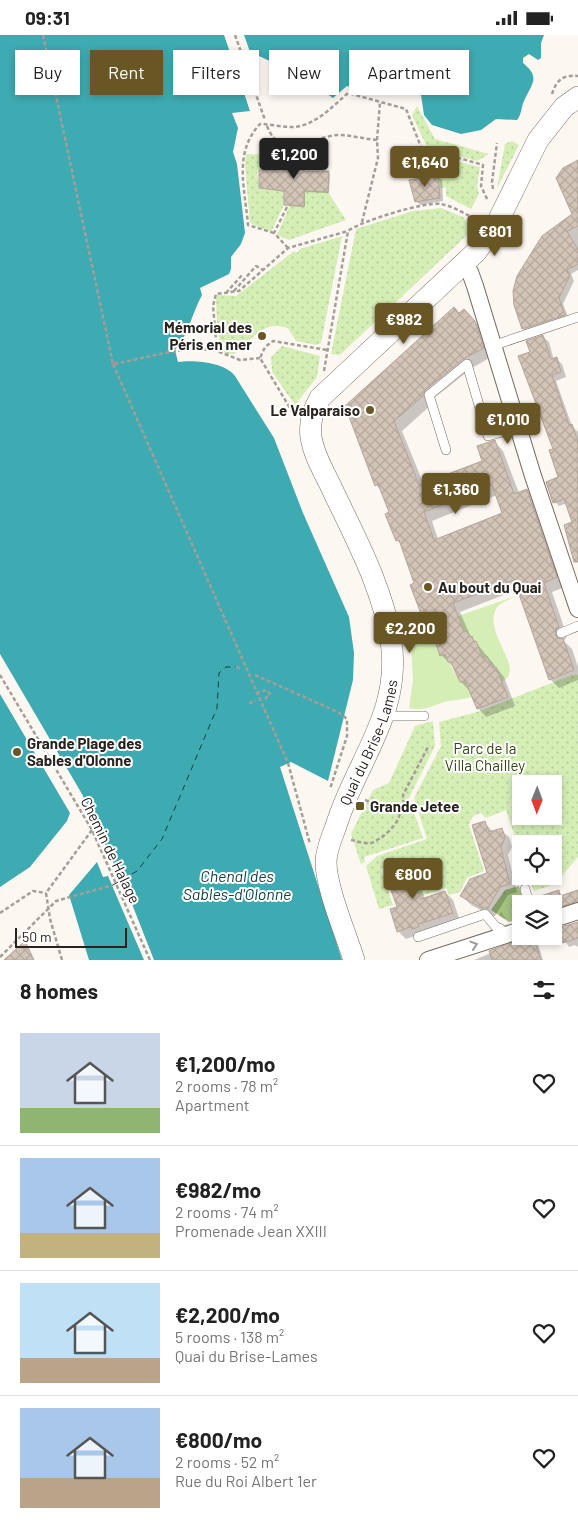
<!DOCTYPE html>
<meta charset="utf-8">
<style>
body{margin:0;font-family:Barlow,sans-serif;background:#f6f6f6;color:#222;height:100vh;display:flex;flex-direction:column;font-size:19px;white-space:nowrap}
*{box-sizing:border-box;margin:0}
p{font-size:16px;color:#767676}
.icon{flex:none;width:28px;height:28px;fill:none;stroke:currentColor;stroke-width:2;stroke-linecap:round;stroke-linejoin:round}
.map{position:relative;height:925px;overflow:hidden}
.details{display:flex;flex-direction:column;background:#fff;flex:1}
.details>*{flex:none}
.guide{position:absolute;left:15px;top:15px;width:549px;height:45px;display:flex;gap:10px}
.needle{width:32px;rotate:181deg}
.fabs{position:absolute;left:512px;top:740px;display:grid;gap:10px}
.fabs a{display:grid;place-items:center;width:50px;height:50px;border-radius:0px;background:#fff;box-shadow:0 2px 8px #0003;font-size:25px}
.scale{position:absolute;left:15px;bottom:12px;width:112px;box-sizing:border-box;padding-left:5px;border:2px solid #28231e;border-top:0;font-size:14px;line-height:18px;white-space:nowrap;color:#28231e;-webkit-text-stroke:4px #fff;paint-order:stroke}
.price{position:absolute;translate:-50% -42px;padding:0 11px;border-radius:5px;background:#685624;color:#fff;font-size:16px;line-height:32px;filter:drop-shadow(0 1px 2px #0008)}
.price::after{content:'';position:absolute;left:50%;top:30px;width:15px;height:11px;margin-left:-8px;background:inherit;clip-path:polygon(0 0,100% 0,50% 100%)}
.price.selected{background:#222;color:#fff}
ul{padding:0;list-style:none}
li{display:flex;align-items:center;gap:15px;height:125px;padding:0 20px}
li+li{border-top:1px solid #e0e0e0}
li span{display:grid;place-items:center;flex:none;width:140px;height:100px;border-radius:0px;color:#555}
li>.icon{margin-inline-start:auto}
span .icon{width:60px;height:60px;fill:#fffc;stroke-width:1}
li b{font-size:21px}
h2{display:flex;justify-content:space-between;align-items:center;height:60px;padding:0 20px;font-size:21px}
.chip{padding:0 18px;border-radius:0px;background:#fff;box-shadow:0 2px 8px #0003;font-size:18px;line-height:45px}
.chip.selected{background:#685624;color:#fff}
.status{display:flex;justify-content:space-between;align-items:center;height:35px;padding:0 25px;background:#fff;direction:ltr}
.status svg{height:14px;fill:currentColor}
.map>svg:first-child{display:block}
</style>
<div class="status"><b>09:31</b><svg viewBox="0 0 49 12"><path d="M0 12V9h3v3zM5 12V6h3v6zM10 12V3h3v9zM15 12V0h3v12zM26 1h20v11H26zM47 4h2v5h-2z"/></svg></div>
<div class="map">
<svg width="578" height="925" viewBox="0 0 578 925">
<defs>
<pattern id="grass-dots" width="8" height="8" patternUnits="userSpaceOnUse" patternTransform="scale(1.25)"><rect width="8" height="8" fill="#d5eeb6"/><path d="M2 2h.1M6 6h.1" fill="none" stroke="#b7cc9c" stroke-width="1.8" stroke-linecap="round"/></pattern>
<pattern id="forest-firs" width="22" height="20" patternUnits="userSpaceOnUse" patternTransform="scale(1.25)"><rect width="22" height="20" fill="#a4c27e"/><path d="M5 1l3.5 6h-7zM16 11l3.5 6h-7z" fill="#8da66c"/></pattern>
<pattern id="building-cross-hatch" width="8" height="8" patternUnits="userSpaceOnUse" patternTransform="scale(1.25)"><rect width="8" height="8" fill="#d3c4b7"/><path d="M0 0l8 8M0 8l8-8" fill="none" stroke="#b5a89d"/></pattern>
</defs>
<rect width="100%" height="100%" fill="#fdf7f2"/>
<path fill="url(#grass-dots)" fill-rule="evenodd" d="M417,71L435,104L489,119L477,126L427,112L412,80Z
M512,106L519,110L497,153L505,109Z
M406,113L480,132L477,151L479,159L471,174L446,161V152L441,153L438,138L401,143Z
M246,119L285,120V131L280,130L279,135H257L259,154H284V170L271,197L250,188L245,129Z
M303,156L328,157L346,185L289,205L277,200L290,170Z
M441,173L463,182L470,192L466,201L340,320L331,319L356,194L413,176Z
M342,201L321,308L316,310L296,306L288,293C261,284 253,306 234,319H226C216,311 217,278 216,264L218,260L236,261L294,216L297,218L300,214Z
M282,311L320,321L317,342L295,370L272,337L271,322Z
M572,640H578V822L555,849L534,856L528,841H554V809H521V820L506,775L486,783L481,778L473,781L469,790L484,836L467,843L460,857L449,860L446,853L418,862L416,856L420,854L410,825L381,834L393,870L379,874L366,831L377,821L427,804L414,763L441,711L439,687L477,677ZM521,749H554V781H521Z
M433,686L435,711L409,763L423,803L364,822L365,827L361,829L351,799L373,755L389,748L415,691Z"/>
<path fill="url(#forest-firs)" d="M519,851L524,869H521V883L509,887L491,875L505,855Z"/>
<path fill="#d5eeb6" d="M519,560C513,563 503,566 498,571C479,596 528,633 502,647L496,632L483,623L476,606L474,607L472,602H470L467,596L464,597L458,581Z
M434,600L440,621L445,619L460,647L465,646L472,662C461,665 453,665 444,667C432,671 422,677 409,673L413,645L411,609Z"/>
<path fill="#3eaab1" d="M0,0H226L250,76L232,78L238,93L233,117L237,129L245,198L241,209L231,222V234L229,239L200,253L202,260C192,278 189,299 175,315L178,327C195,325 224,327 235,341L274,403L303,478L349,582L354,618L353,645L328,746L291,727L280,732L342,925H89L69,860L97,827L103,842L108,841L117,836L82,759L0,619Z
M244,0H544L541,8V23L538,25L529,19L523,23V28C541,43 532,48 524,66C521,72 522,79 517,85L496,84L481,95L461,99L432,90L424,80L421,60L410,59C404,52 398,44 388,43L377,32L372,31L363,43L366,52L363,55L347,51L333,63L298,39L250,17Z
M0,659L70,778L67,786L30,832L0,852Z"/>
<path fill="#fdf7f2" d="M224,0H229L238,28L252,75L251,78Z
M117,836L132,869L154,925H144L108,841Z"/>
<path fill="#0003" fill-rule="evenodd" d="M304,121L305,137L330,139L329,158L305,157V172L287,171L285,157L260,152L278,137Z
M578,127V235L571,239L574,246L563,269L569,284L528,298L523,294L574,180Z
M438,142L442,145L443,166L420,170L416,166Z
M464,276L484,296L491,322L472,333L433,364L431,370L402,396L424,450L484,426L495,407L503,416L519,458L527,455L535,464L565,552L552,557L567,601L564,606L572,614L578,632V645L559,653L550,644L519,554L460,577L470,600L504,642L515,671L486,682L478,673L470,656L461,647L454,632L441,620L436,607L431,601L416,549L402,510L397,505L391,478L383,457L376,450L347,371ZM497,460L503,479L438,504L432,486Z
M543,302L549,307L554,325L556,324L562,329L566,342L556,346L572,391L578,397V464L559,471L553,465L559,443L554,415L531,318Z
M485,788L493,797L501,795L509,802L512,812L508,820L517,857L508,860L495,881H491L470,869L462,861L489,839Z
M409,829L416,837L425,864L445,857L453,865L460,886L406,904L398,896L399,873Z
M558,856L563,861L578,857V873L554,881V869Z
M578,888V912L575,910L569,912L563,903L553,906L548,902L554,901V895Z
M533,901L537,906L543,925H474Z"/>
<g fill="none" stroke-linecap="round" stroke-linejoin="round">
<path stroke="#104144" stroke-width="1" stroke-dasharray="6 5" stroke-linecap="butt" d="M113,850L137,836L162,804L217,673L219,638L226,632H236"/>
</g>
<path fill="url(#building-cross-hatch)" stroke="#b3a598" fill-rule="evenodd" d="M285,118L304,119V136H329L328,157L304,156V171L284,170V156L259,153V135H277L280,130L284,129Z
M578,125V191L567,196L578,215V229L567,235L570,240L559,263L565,280L522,294L514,270L513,256L517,241L542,201L572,179L556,143L563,133Z
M438,140L440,163L415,167L409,145Z
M454,272L459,278L464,274L475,286L484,313L463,324L425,355L423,361L394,386L419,450L482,426L477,411L495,405L514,459L527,454L557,542L544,548L559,592L556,595L555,600L558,603L563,604L574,635L549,645L514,545L453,568L464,597L467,596L470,602L472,601L474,607L476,606L483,623L487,621L490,628L492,627L493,632H496L508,662L477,674L465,646L460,647L451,627H448L445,619L440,621L433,600L430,602L410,550L414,548L399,505L396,506L385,479L389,477L378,449L375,451L345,371ZM492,450L502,478L434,505L424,477Z
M543,300L551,324L557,322L561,337L552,340L569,390L572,389L578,407V527H574L564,490L572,487L564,464L553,468L546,447L558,442L549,415L553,414L518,321L530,317L526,306Z
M485,786L489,797L502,793L505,803L501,812L510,849L500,852L488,873H482L460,861L470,844L487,838L472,790Z
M409,827L421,864L445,856L453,878L419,889L418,892L413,894L410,892L397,897L390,874L397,872L384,835Z
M559,855L560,861L578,855V866L554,874V869H535L534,863Z
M578,887V903L563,908L560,898L554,900V894Z
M529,901H533L541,925H492L489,916Z
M25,906L34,925H4Z"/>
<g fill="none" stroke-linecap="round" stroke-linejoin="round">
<g stroke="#7a6d61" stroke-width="10">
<path id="service" d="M492,311L578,282
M446,415L429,360L467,329L488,401L519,392
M561,598L578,591
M385,681H424
M525,854L529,869
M418,902L485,879L496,892L501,894L504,901"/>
</g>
<g stroke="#7a6d61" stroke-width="18">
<path id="minor" d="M463,230L470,237L475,251L533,441L578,574
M554,884L578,876
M428,925L521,895"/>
</g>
<g stroke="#7a6d61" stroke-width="22">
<g id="tertiary">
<path id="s1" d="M354,925C346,899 326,853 326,827C326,815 332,802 336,791C356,726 402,678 391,606C383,554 356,504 334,458C326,440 314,422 311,402C309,388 313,375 320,363L476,217L497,188L538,105L564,72L578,62"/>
</g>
</g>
<path stroke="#a49e99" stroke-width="2.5" stroke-dasharray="4 2.5" stroke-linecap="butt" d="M43,0L113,329C145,324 185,309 217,316
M235,0L265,85
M552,59C557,44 563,40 578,41
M267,91C282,129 312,101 338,100C351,100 364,104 377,105L378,123L362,187
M377,105L380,67
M493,154L492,147L497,108
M287,172L274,198L288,213
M274,198L248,190C245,153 233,118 260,89C270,89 281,92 291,92C314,92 332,72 348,58L406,74L421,112L483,130L481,151L488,166
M234,256L256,231L263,235
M226,258L243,239
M260,323L240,325L217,316L213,271L216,259L239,256L288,213L348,196
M324,336L348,196C361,186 426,166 441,169C453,171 467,180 477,185
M293,378L260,323L265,312L273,306L327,315
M236,632L242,634
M0,640L92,795L150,925
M255,640L338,677L347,684V701L330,754
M256,658L267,655L270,659L265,664
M249,668L256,666
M288,728L310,809
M365,765L394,776H400L404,771L403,760L429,710
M351,805C357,806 364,809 371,808C382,804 400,789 400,776
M0,878L33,856L46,858
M0,922L56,866L113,850
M62,925L50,884L46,858L92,795"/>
<use href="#service" stroke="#fff" stroke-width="9"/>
<use href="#minor" stroke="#fff" stroke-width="16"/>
<use href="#tertiary" stroke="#fff" stroke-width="21"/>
<path stroke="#a49e99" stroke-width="2.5" stroke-dasharray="4 2.5" stroke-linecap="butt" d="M113,329L288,728"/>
</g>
<defs><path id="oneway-chevron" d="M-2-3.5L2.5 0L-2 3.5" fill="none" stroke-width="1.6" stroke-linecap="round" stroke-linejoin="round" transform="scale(1.25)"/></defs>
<use stroke="#9e9c9a" href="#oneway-chevron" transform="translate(474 910) rotate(-18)"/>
<g fill="#685624" stroke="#fff" stroke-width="2">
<circle cx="262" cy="301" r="5"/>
<circle cx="370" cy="375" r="5"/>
<circle cx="428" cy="552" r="5"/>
<circle cx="17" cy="717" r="5"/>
<rect x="355" y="766" width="10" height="10" rx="2.5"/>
</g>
<g text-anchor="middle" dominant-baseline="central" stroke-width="4" stroke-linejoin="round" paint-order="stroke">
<g font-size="15" font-weight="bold" fill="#28231e" stroke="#fff" text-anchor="start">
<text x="252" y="292" text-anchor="end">Mémorial des<tspan x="252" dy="17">Péris en mer</tspan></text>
<text x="360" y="375" text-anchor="end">Le Valparaiso</text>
<text x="438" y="552">Au bout du Quai</text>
<text x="27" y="708">Grande Plage des<tspan x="27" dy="17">Sables d'Olonne</tspan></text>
<text x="370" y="771">Grande Jetee</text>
</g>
<g font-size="15" fill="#28231e" stroke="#fff">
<text stroke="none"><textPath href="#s1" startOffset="230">Quai du Brise-Lames</textPath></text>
<text transform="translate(111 815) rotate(64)">Chemin de Halage</text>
</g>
<g font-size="15" fill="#314413" stroke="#fff">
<text x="485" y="713">Parc de la<tspan x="485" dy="17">Villa Chailley</tspan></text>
</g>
<g font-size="16" font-style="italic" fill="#104144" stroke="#fff">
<text x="237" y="840">Chenal des<tspan x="237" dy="18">Sables-d'Olonne</tspan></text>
</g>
</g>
</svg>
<div class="fabs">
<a><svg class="needle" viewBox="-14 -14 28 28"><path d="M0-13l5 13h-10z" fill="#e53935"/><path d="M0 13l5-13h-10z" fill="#767676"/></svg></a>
<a><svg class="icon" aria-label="locate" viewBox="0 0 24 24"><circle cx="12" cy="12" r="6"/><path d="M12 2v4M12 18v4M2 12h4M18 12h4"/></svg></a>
<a><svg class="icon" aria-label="layers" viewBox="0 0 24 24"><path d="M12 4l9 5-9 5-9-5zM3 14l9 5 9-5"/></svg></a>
</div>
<div class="scale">50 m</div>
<b class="price selected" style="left:294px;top:145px">€1,200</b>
<b class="price" style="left:425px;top:153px">€1,640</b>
<b class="price" style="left:495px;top:222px">€801</b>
<b class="price" style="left:404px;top:310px">€982</b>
<b class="price" style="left:508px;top:410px">€1,010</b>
<b class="price" style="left:456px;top:480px">€1,360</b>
<b class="price" style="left:410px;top:619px">€2,200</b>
<b class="price" style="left:413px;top:865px">€800</b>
<div class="guide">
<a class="chip">Buy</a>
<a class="chip selected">Rent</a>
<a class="chip">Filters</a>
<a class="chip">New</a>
<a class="chip">Apartment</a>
</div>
</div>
<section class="details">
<h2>8 homes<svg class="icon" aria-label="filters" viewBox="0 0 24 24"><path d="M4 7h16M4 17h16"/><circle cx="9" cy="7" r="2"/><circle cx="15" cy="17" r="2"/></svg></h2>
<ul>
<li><span style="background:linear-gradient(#c9d6e8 75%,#8fb573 0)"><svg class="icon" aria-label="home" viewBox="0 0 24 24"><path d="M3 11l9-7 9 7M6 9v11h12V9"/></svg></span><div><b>€1,200/mo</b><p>2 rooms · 78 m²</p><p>Apartment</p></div><svg class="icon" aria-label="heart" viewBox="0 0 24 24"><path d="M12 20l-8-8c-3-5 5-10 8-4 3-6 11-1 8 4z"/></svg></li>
<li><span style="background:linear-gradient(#a9c7e8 75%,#c2b280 0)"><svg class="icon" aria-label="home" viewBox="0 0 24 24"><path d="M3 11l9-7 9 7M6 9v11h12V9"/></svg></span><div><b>€982/mo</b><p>2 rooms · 74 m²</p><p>Promenade Jean XXIII</p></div><svg class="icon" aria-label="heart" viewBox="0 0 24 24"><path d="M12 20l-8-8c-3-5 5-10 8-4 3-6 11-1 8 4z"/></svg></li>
<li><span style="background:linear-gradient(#bfe0f5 75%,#b9a48a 0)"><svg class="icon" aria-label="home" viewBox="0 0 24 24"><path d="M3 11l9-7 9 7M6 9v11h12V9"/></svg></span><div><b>€2,200/mo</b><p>5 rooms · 138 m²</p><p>Quai du Brise-Lames</p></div><svg class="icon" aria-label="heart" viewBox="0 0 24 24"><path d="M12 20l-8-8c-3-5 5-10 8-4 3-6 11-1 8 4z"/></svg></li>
<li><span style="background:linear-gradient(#a9c7e8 70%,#b9a48a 0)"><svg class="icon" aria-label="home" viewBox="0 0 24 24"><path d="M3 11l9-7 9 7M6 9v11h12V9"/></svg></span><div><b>€800/mo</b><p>2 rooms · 52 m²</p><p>Rue du Roi Albert 1er</p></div><svg class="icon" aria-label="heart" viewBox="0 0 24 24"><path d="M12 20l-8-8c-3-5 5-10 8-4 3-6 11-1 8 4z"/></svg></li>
</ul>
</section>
